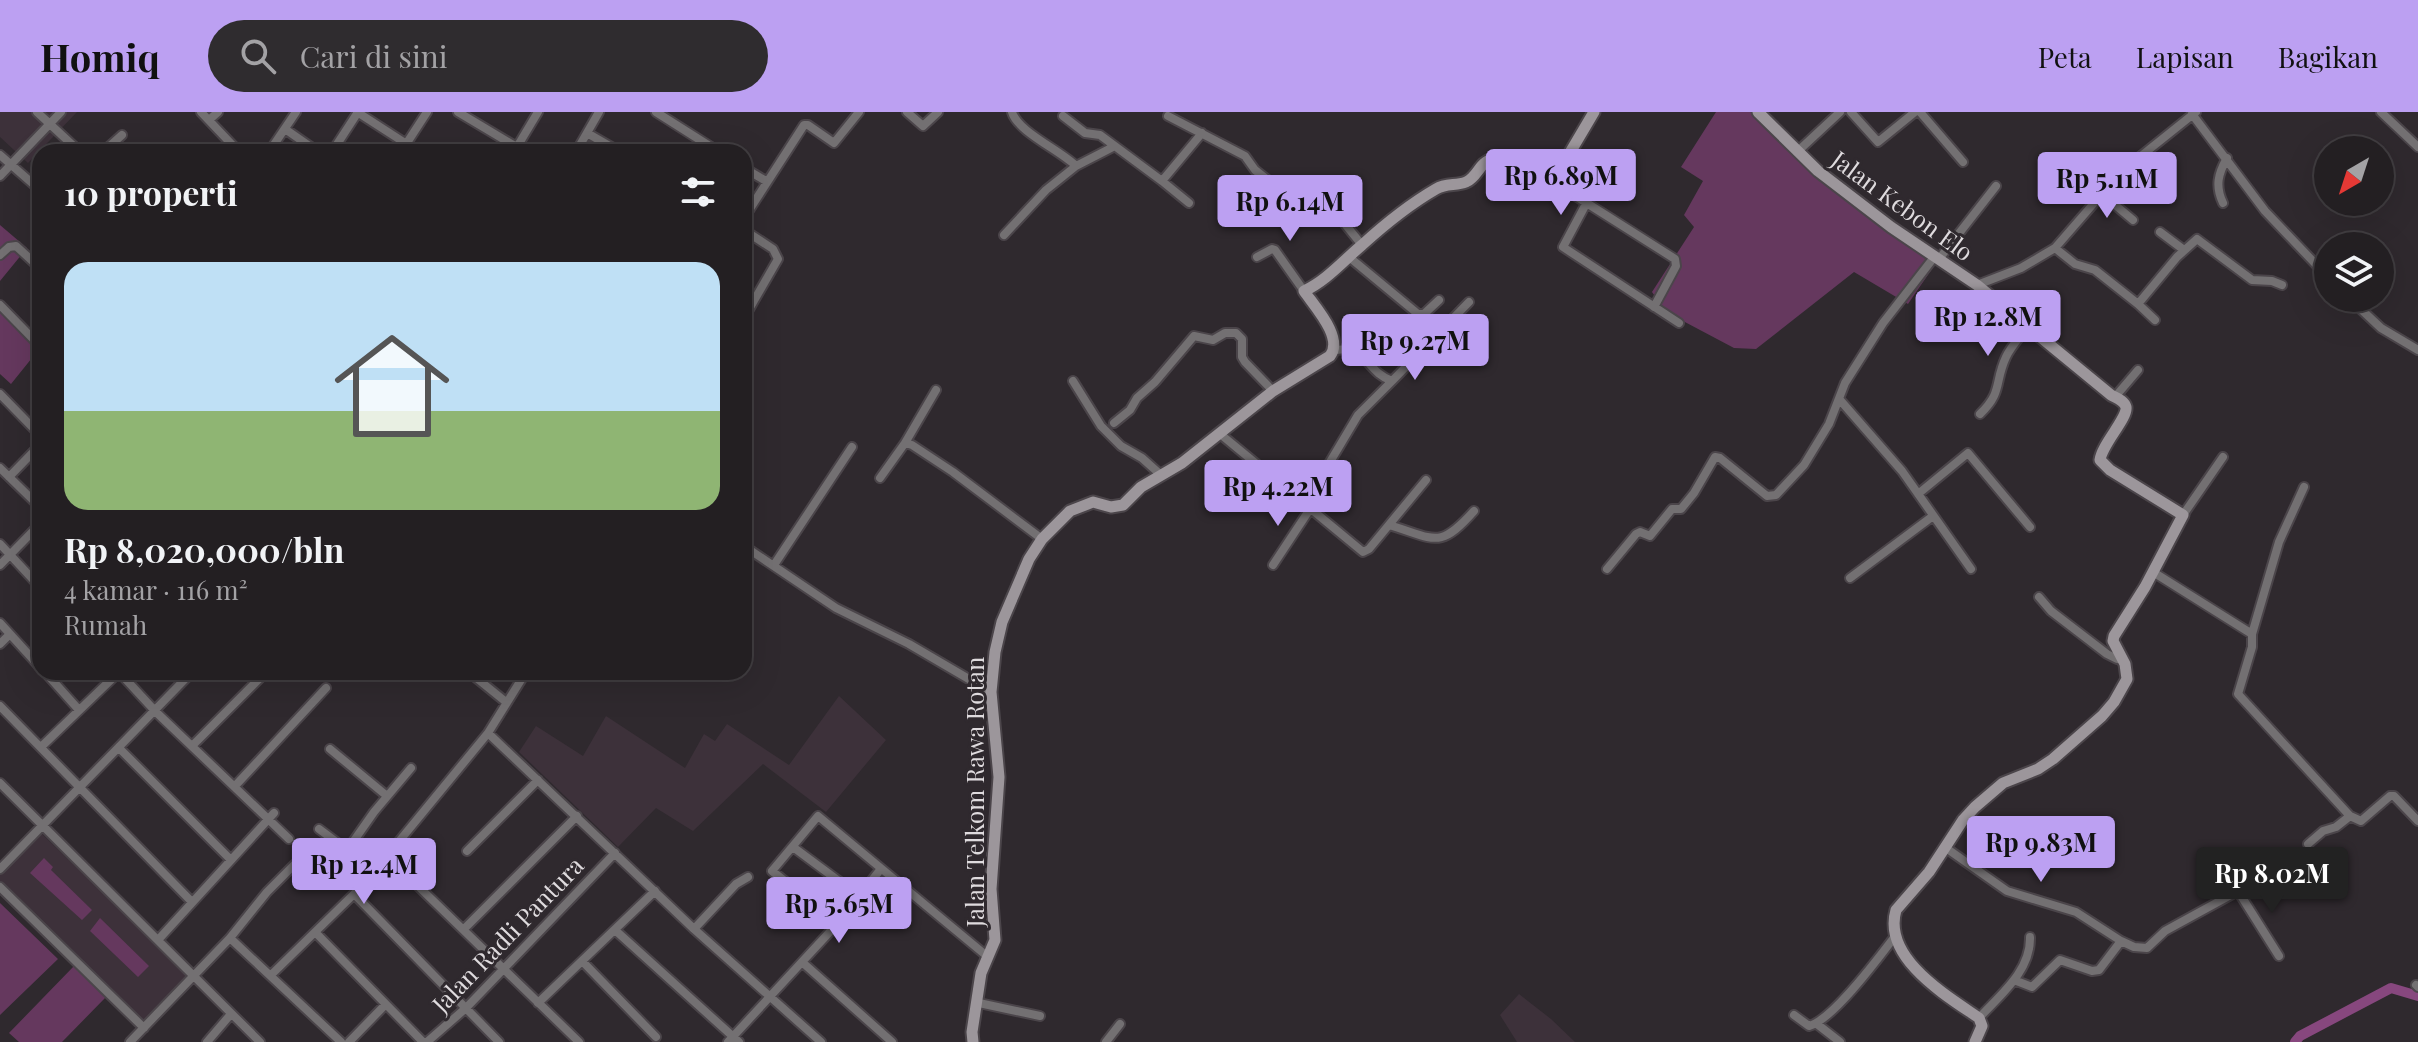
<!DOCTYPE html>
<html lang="id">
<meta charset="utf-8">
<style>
body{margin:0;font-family:"Playfair Display",serif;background:#2f2c2f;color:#f1f3f6;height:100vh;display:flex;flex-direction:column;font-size:30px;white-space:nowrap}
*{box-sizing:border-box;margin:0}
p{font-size:26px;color:#a3a2a5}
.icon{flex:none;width:44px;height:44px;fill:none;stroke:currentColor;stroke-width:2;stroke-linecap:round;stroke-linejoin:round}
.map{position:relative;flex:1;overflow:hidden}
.drawer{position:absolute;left:32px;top:32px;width:720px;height:536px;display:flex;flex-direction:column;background:#231f22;border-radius:24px;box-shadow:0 8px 32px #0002,0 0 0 2px #403d40}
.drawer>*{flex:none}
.needle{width:52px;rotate:219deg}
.tools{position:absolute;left:2314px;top:24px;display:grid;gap:16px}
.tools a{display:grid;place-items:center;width:80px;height:80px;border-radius:50%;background:#231f22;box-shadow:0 8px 32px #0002,0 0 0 2px #403d40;font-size:40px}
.price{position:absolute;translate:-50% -68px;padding:0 18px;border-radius:8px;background:#bca0f2;color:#111;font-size:26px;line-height:52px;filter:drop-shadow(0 2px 4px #0008)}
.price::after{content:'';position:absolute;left:50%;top:48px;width:24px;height:18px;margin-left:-12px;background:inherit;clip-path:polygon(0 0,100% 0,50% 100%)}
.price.selected{background:#222;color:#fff}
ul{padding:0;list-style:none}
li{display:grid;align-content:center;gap:16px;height:424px;padding:0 32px}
li span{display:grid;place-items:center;height:248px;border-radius:24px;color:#555}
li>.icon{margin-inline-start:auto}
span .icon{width:144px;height:144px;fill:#fffc;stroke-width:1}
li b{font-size:34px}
h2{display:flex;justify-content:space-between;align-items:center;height:96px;padding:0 32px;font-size:34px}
header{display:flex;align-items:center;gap:48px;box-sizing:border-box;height:112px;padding:0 40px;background:#bca0f2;color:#111}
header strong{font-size:38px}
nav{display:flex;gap:44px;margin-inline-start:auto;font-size:28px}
.search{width:560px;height:72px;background:#2f2c2f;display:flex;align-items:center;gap:20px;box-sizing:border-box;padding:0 28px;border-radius:44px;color:#a3a2a5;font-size:30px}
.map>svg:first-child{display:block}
</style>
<header>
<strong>Homiq</strong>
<div class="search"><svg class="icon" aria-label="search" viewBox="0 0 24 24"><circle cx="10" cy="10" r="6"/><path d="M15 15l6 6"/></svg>Cari di sini</div>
<nav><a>Peta</a><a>Lapisan</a><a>Bagikan</a></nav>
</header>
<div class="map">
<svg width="2418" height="930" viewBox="0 0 2418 930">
<rect width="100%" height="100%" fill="#2f292e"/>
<path fill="#3d313a" d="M0,0H77L28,51L0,25Z
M839,584L886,628L826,700L763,652L693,719L656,696L618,735L519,640L536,614L583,644L606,604L685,656L704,622L715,629L727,612L789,653Z
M42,722L189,864L142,911L0,770V762Z
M1519,882L1551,907L1575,930H1517L1500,903Z"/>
<path fill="#65385e" d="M1716,0H1755L1862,95L1938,148L1908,192L1854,160L1756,237L1734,236L1666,200L1652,180L1694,115L1684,103L1703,69L1681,55Z
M0,113L27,136L0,169Z
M0,190L40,236L11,272L0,262Z
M44,746L53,755L51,758L92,798L82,808L30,761Z
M0,791L58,847L0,903Z
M100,806L149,854L138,865L90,819Z
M74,854L106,885L62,930H19L9,921Z"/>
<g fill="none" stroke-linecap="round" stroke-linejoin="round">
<path stroke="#87477e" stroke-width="10" d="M2295,930L2300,924L2391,876L2418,884"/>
<g stroke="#4b454a" stroke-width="12">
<path id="street" d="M37,0L80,40
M201,0L239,40
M357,0L419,40
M458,0L525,40
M656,0L719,40
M907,0L923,14L938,0
M1012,0C1018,20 1060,38 1076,54
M1851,0L1878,30L1915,0
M1920,0L1963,50
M2381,0L2418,35
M2192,2L2265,99L2328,165
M1063,4L1085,21L1100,23L1162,69L1202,21
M1168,4L1245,44L1255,58L1312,103L1329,97L1336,101L1362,133
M209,8L218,0
M285,17L318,40
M587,21L620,40
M517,35L538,0
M103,40L122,23
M269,40L296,0
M332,40L358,0
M401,40L427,0
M576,40L599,0
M1797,40L1840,0
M0,43L40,78
M744,56L766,69
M0,64L61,0
M1555,66L1574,83L1675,147L1676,154L1654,195
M1162,69L1189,91
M2102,82L2133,108
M1587,90L1563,135L1679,211
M2223,91C2215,74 2218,62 2227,46
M744,106L804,13H808L834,31L859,0
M744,118L773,137L778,147L744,206
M2160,120L2184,138
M1004,123L1046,78L1076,54L1113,35
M2055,136L2075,152L2095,158L2138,192L2177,145L2197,127L2252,168L2272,169L2282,173
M0,143L9,135L16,134L40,156
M1257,145L1272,137L1275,138L1304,179
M1349,145L1418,202H1424L1439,188
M1939,147L1996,74
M1977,173L2021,156L2055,136L2121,60L2196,0
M2349,186L2381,216L2418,238
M2138,192L2155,208
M0,193L40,234
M1335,238C1369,234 1365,259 1392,269L1469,190
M1073,269L1101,314L1121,334L1142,346L1161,363
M0,282L40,323
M2115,285L2138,258
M1840,288L1902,359L1971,457
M1980,302C2003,280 1994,271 2006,245C2011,234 2021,224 2028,214
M1114,311L1130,298L1137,286L1155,270L1194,224L1213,228L1225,221H1236L1242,227V245L1245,250L1273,279
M1219,321L1363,440L1369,437L1426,368
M905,331L936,278
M0,356L40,395
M1324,360L1358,303L1392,269
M9,365L40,333
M880,366L905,331L912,333L953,360L1042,427
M1918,382L1968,341L2030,415
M2183,403L2223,345
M1389,413C1436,427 1439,438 1474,399
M0,432L40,475
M744,434L836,496L909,532L991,580
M0,453L40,412
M774,453L852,335
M1273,453L1310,397
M1607,457L1636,422L1640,420L1650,424L1672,397H1681L1694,381L1715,345L1720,346L1767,384L1776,383L1804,353L1829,312L1845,271L1883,211L1935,144
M2153,460L2252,522V535L2238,582L2350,704L2361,709L2390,684H2394L2418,709
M1850,466L1933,404
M2039,485L2051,499L2107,542L2117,547L2122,546
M0,511L40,555
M2252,522L2279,430L2304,375
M0,532L10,522
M45,560L79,598
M119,560L156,600L289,727
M469,560L506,590
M0,594L192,790
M488,621L694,817L821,930
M192,634L266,560
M41,635L119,560
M119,636L231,748
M330,637L387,684
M0,671L260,930
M235,674L326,576
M319,717L347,738
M2308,732L2323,719L2336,715L2350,704
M793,735L859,784
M1946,736L2007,779L2076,800L2121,829
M467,739L538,668
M387,744L579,930
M0,757L192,560
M0,775L144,916
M2238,779L2279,844
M354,782L499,930
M838,811L772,759L818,704L988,845
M464,817L577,704
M694,817L736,772L748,765
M615,818L739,930
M316,821L423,930
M230,826L341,930
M158,828L274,701
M583,850L656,925
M802,850L892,930
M271,863L354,782L387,744L488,621L526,560
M2014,868L2032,875L2060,848L2092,859L2099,858L2121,829L2134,835L2147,836L2165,819L2238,779L2220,748
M2416,873L2418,875
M538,891L655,779
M979,891L1040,904
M1794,903L1809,914C1833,908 1880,844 1896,823
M1979,906C2000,883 2031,859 2030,825
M1817,912L1840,930
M130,930L230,826L267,780L294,753L299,750L316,762H329L334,757L374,700L411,656
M207,930L231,902
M349,930L385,893
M427,930L466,896L615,741
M728,930L838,811L880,758
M1106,930L1120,912"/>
</g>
<g stroke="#4b454a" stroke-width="15">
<path id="secondary" d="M1758,0L1818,59L1891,115L1977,173L2111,283C2116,286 2124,288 2126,295C2128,306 2102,332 2100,348L2110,358L2183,403L2145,475L2114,524L2113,529L2125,552L2127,567L2114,590L2102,604L2053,647L2038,657L2003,671L1975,695L1963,708L1929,760L1896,798C1882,846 1947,884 1979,906L1982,914L1975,930
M973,930L972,920L981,861L995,828L991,777L999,665L991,580L995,540L1002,510L1029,447L1042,427L1070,399L1093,390L1111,395L1123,393L1141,375L1182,351L1273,279L1330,244C1344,226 1315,195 1304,179C1326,169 1343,149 1362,133C1384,113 1410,92 1436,77C1446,71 1456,74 1466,70C1478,65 1479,50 1493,47C1518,42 1529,72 1555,66L1594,0"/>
</g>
<use href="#street" stroke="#737072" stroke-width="8"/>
<use href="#secondary" stroke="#9c969b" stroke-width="11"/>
</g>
<g text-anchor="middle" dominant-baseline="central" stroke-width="6" stroke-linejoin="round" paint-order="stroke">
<g font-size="24" fill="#dfdbde" stroke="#2f292e">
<text transform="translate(1903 93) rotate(36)">Jalan Kebon Elo</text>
<text transform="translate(974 680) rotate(-90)">Jalan Telkom Rawa Rotan</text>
<text transform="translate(507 822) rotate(-46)">Jalan Radli Pantura</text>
</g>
</g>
</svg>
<div class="tools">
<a><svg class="needle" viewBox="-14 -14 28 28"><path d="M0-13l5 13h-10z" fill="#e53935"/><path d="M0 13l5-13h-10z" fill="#a3a2a5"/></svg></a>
<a><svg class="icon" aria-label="layers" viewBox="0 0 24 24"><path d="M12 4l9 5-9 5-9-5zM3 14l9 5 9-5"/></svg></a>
</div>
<b class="price" style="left:1561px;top:105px">Rp 6.89M</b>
<b class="price" style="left:2107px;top:108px">Rp 5.11M</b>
<b class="price" style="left:1290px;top:131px">Rp 6.14M</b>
<b class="price" style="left:1988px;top:246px">Rp 12.8M</b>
<b class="price" style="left:1415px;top:270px">Rp 9.27M</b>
<b class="price" style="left:1278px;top:416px">Rp 4.22M</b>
<b class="price" style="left:2041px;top:772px">Rp 9.83M</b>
<b class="price" style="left:364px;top:794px">Rp 12.4M</b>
<b class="price selected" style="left:2272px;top:803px">Rp 8.02M</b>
<b class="price" style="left:839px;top:833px">Rp 5.65M</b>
<section class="drawer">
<h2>10 properti<svg class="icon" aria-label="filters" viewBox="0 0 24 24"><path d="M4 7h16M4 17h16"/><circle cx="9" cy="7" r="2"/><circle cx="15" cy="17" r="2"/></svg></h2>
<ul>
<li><span style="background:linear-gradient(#bfe0f5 60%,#8fb573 0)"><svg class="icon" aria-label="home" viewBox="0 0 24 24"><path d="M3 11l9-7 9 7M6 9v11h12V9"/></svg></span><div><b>Rp 8,020,000/bln</b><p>4 kamar · 116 m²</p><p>Rumah</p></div></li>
</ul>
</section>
</div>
